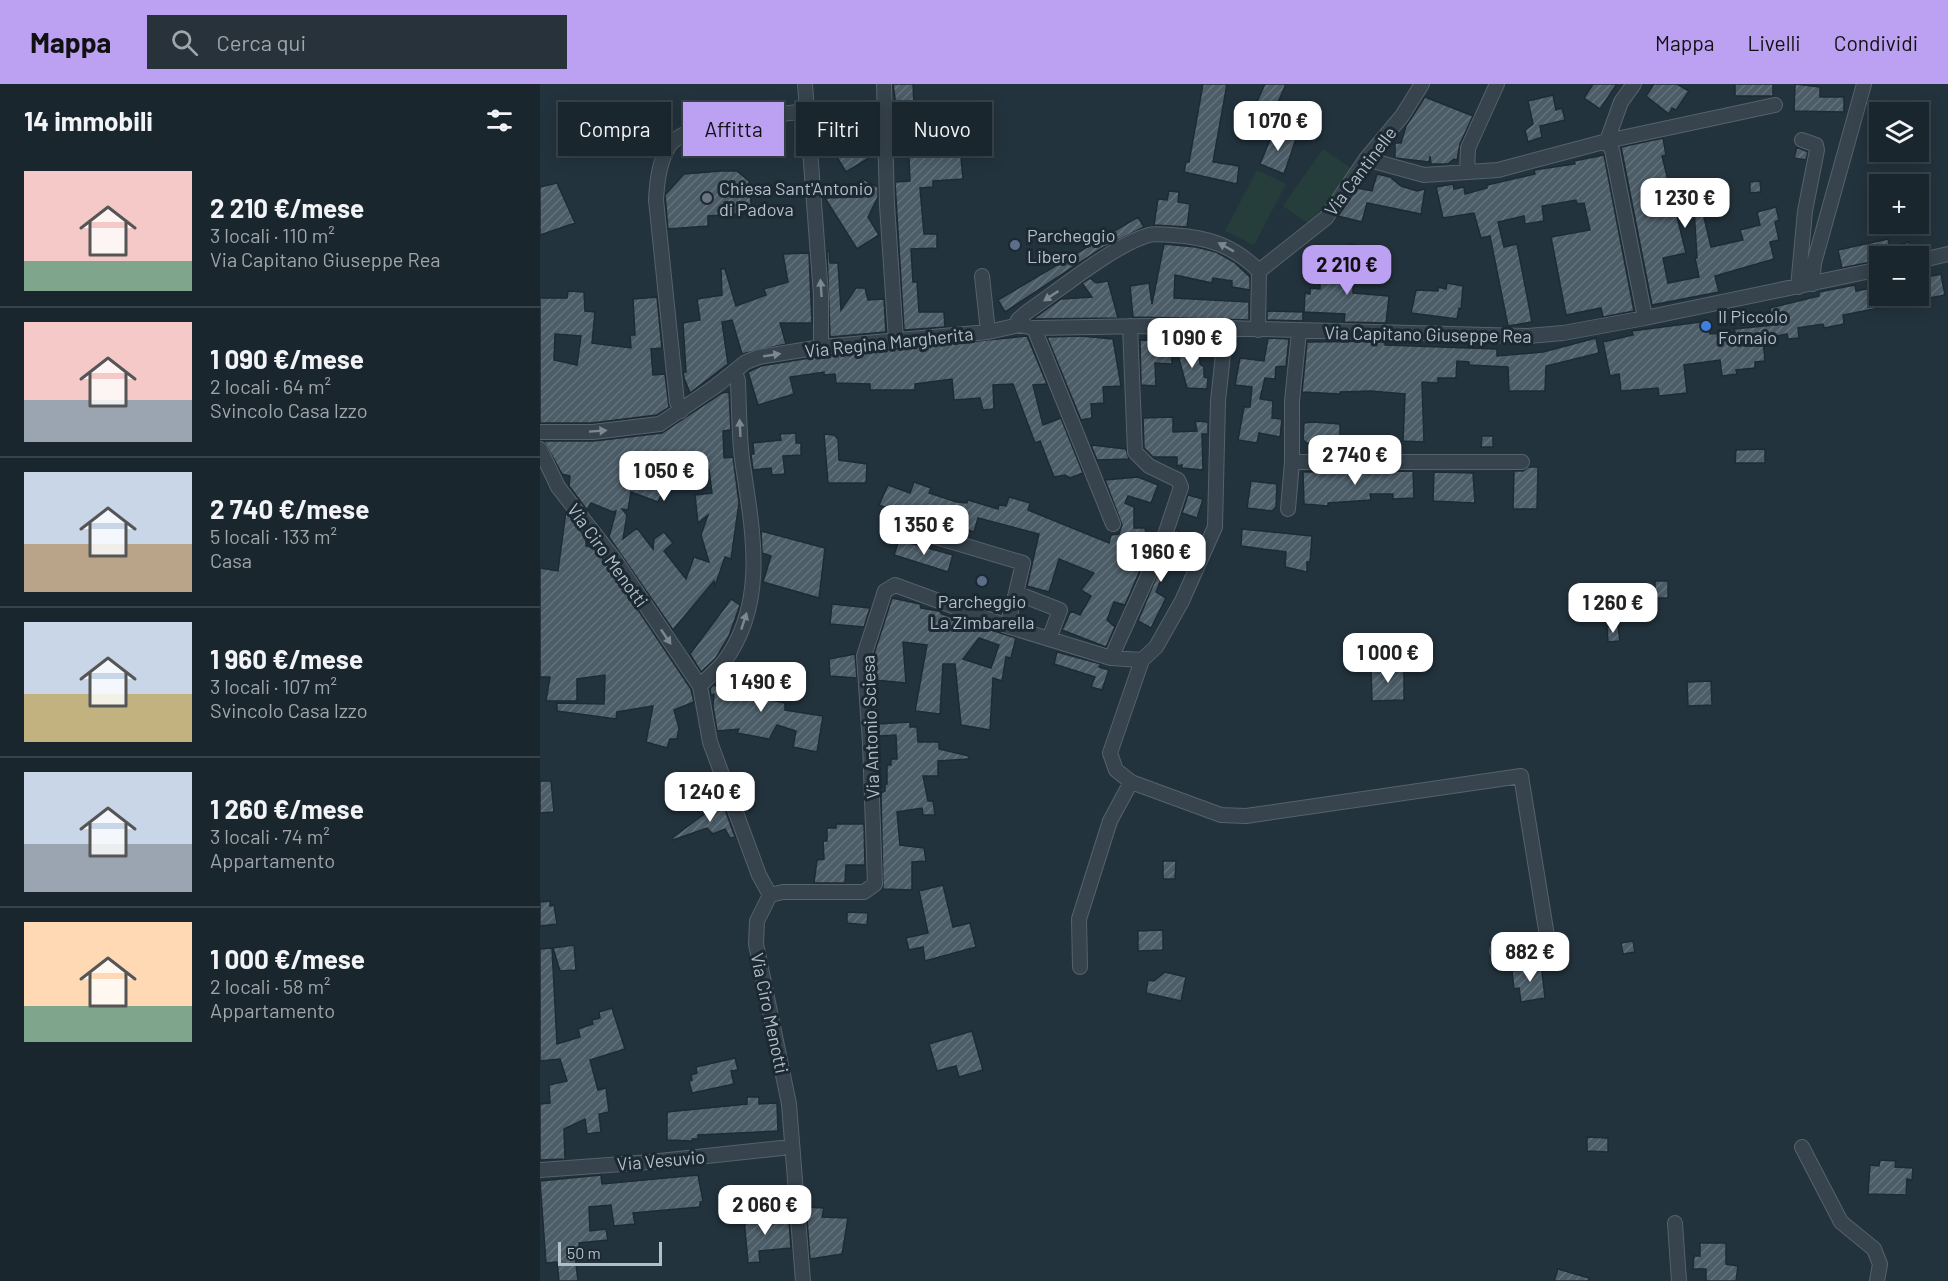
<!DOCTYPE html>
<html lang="it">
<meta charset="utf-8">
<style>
body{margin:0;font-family:Barlow,sans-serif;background:#27323a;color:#f1f3f6;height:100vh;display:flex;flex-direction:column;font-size:22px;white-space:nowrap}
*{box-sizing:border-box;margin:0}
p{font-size:20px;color:#9fa5aa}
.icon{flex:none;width:33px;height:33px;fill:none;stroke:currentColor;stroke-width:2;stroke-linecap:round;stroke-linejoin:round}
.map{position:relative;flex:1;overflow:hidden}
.details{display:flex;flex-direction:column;background:#1a262e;width:540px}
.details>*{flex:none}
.banner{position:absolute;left:18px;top:18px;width:570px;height:54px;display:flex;gap:12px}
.fabs{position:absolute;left:1329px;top:18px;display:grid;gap:12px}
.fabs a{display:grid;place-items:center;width:60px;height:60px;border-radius:0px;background:#1a262e;box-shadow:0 3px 15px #0003,0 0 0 2px #38434a;font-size:30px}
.scale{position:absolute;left:18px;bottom:15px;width:104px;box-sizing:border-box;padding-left:6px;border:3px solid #b2bfc8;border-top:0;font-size:16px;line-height:21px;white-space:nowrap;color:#b2bfc8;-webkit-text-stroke:4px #1c2932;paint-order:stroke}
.price{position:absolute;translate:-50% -51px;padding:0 14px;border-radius:12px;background:#fff;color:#222;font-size:20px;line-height:39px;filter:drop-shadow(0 2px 3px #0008)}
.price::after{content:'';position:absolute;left:50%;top:36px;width:18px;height:14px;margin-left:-9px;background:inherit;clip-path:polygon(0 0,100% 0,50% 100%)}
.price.active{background:#bca0f2;color:#111}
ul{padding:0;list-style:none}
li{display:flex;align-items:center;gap:18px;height:150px;padding:0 24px}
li+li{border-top:2px solid #38434a}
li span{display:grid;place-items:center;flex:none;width:168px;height:120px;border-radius:0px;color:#555}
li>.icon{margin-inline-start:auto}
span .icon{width:72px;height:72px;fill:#fffc;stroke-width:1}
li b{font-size:26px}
h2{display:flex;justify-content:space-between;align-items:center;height:72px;padding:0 24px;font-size:26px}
.chip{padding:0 21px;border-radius:0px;background:#1a262e;box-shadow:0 3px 15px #0003,0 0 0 2px #38434a;font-size:21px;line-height:54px}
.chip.active{background:#bca0f2;color:#111}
header{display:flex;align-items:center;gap:36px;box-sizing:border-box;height:84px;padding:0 30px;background:#bca0f2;color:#111}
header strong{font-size:28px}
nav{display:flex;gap:33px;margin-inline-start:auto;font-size:21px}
.search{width:420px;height:54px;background:#27323a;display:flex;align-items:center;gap:15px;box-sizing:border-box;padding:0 21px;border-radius:0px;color:#9fa5aa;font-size:22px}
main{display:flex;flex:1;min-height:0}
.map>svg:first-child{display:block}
</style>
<header>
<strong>Mappa</strong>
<div class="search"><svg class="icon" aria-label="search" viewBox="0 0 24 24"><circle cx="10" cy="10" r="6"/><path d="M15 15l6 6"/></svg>Cerca qui</div>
<nav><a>Mappa</a><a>Livelli</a><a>Condividi</a></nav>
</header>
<main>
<section class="details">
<h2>14 immobili<svg class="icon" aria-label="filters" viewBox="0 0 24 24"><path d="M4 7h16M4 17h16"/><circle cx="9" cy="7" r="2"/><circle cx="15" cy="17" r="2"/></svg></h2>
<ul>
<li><span style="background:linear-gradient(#f6c9c9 75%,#7fa58c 0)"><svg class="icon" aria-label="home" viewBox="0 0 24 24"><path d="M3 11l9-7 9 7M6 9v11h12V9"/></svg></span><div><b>2 210 €/mese</b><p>3 locali · 110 m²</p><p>Via Capitano Giuseppe Rea</p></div></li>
<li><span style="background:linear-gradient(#f6c9c9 65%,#9aa5b1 0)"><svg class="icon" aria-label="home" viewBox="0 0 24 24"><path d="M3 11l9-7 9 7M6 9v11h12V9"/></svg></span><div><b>1 090 €/mese</b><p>2 locali · 64 m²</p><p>Svincolo Casa Izzo</p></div></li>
<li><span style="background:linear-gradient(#c9d6e8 60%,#b9a48a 0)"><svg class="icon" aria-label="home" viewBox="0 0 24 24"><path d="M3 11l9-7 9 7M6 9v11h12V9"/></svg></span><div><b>2 740 €/mese</b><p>5 locali · 133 m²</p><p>Casa</p></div></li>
<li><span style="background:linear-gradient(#c9d6e8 60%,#c2b280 0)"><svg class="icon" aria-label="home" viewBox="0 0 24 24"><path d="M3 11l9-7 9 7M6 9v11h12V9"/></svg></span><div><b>1 960 €/mese</b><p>3 locali · 107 m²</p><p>Svincolo Casa Izzo</p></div></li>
<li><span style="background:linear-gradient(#c9d6e8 60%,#9aa5b1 0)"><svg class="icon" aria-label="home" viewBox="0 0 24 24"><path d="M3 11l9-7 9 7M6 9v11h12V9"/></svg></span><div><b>1 260 €/mese</b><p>3 locali · 74 m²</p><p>Appartamento</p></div></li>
<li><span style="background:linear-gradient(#ffd9b3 70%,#7fa58c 0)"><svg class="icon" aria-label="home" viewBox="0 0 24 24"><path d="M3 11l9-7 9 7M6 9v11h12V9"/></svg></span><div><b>1 000 €/mese</b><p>2 locali · 58 m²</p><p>Appartamento</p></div></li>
</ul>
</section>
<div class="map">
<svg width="1408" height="1197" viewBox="0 0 1408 1197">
<defs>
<pattern id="building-hatch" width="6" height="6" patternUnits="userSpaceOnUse" patternTransform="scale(1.5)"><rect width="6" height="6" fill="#4c5d68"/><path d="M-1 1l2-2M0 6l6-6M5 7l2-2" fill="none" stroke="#63727c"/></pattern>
</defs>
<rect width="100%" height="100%" fill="#23333d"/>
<path fill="#253e3c" d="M783,65L812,85L772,142L743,122Z
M717,86L746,100L714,161L685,147Z"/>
<path fill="url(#building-hatch)" stroke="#1e2b34" stroke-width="1.5" fill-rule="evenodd" d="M353,0H373L374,22L404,20L407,52H419L423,95L393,97V103L380,104L384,150H397V164L371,165L373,198H377L379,228H404L405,243L364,246L355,98L370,97L367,36H358Z
M663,0H687L673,78L699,82L697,100L644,88L646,78H649Z
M725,0H746L732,32L714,24Z
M1053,0H1077L1060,25L1044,14Z
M1114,0H1137L1149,7L1136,26L1132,24L1129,30L1106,12Z
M1195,0H1233V12H1195Z
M1255,0L1280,3V13H1304V28L1254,27Z
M1013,11L1016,26L1022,24L1025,36L1000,42L1002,53L988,58L985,46L993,40L988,17Z
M885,13L933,32L920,60L917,76L914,75L908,80H891L890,72L889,78L855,74V59H861L866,42Z
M312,18L331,28L317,56L329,74L306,88L289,60H279L277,37L303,36Z
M734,46L756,55L744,90L720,80Z
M1123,54L1126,71L1122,72L1146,169L1123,174L1128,199L1159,193L1155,174H1157L1153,108L1179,102L1183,124L1163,129L1171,163L1203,156L1200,146L1220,141L1217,128L1236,123L1239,136L1235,138L1239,156L1230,158L1234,175L1175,192L1179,208L1112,221L1081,63Z
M1257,63L1268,68L1266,76L1254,74Z
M1064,71L1094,227L1063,233L1061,224L1026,231L1011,153L1050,146L1044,119L1037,120L1036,116L1002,122L1004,137L985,140L984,132L958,138L964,163L977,160L992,238L968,242L950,152L941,154L934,129L903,134L896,103L913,100L914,105L924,103L925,110L947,104V101L995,90L994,86L1035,80L1034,77Z
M181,87H197L209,97L212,129L168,132V142L128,145L125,111L144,90Z
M837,90L850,93L861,102L877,107L885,105L881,130L827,119L822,138L798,132L817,104L832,107Z
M323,95L338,103V113L328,133L339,151L317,165L285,114L314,113Z
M1220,97L1221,108L1210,109V98Z
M17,99L35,139L0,151V103Z
M629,107L639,108L638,118L650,120L647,143L614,141L618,115L627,116Z
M598,133L604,143L559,166L465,228L458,216Z
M1348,155L1350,163L1369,158L1372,169L1340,172V176L1302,184L1298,166Z
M624,160L656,163L676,168L694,178L710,193V206L692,203V197L673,194L672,199L635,191L634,214L709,218V236L593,233L590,202L609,199L612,220Z
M809,160L821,162L816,187H813V209L849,212L846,239L804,238L805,230L764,228L765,209L770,210V204L780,205V197H795V193H801Z
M287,167H289L290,179H298L301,226L316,204H325L328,216L344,215L346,248L290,253Z
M269,169L272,239H240L246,260L202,270L192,236L182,238L188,280L150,309L144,294L143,288H146L143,239L160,236L157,215L182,211L181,185H185L196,222L226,211L224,205L248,198L243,170Z
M1401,190L1405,211L1303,231L1304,240L1284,244L1283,240L1258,244L1259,254L1248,255L1247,250L1223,255L1225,277L1215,278V284L1196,286L1197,290L1182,292L1180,276L1144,281L1147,309L1119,312L1118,304L1081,307L1079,290L1070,292L1063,258L1093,251L1092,247L1168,237L1170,250L1195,248L1194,245L1233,241L1230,224L1279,212V208L1315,201L1316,207L1340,202V212L1378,213V195Z
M550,194L556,199L568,197L578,234L493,235L521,215L552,213L542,199Z
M907,199L923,202L921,225L919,224L917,235L871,229L876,206L898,207V203L906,205Z
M28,207L44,208L45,227L55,228L52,259L91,264L90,251H95L93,215L117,213L122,264L111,265L113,291L125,290L129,323L117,331L52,339H0V214H27ZM15,250L41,252L37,281L14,276Z
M727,227L763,228V237L727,236Z
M487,252L507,300L493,301L503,341L521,334L543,389L530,394L525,391L514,393L500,357L495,359L473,300L453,301L454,325L443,326L440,314L414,316L412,295L375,300V306H330V300L296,299L295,290L284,291V288L250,293L254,310L218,321L208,288L221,282L282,272Z
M541,252L573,255L581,302L563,303L564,319L551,320L552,334L541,336L507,253Z
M728,254L749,255L746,282L736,283L735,295L725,294L720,315L733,317L732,334L742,335L740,353L719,349L717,359L698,356L704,323H710L712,303L695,301L700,274L724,277Z
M1056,254L1059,269L1006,282L1005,307H969L968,283L929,281V278L917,277L916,294H898V299L882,298L884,358L863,357L865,310L831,307L800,308V310L762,308L767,258L845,257V261L957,265V272L1003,268Z
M600,256L631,257L632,280L615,279L616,302L601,301Z
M636,264L659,266L660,280L664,283V293L668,294L667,305L647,304Z
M189,308L191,346L183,347L184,374L193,373L199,419L191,475L185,473L175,502L174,497L133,546L69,453L76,427L73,428L51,419L47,426L29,402L30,392L22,390L4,357H54L122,349L182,309ZM149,371L151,387L169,386L172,409L155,411L158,439L168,431L161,451L169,478L154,473L146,495L124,467L133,459L124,448L114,455L113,465L97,444L83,455L87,431L82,425L88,426L91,408L118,418L125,403L117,399L122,377Z
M633,333V348L657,347L655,337L668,338V350H662L663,386L642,384V381L637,382V373H613L604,364L603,334Z
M773,338L800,340V362L777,366L763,356L764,339Z
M256,349V359H261V371L243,372L245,390L232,391L231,384L213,386L211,370H214L213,359L241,356L240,350Z
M284,350L294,351L298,355L299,376L327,380L326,399H288Z
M942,352H953V363H941Z
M551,361L586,365L589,375L557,376Z
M1225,365V379H1195L1196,366Z
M989,383H998L997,425H973L974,387H983Z
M873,387L874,414L853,415V410H830L831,416L788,419V422L764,420L763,388Z
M894,388L933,389L935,419L893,417Z
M598,393L618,401L611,419L588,412L585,419L594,423V444H605L606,450H616L585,521L574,518L567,536L575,543L566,563L522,546L531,527L540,531L551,512L541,506L554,489L519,475L509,508L487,502L499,450L438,434L434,448L394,435L393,440L339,421L348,401L370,409L374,398L391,404L389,409L417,418L427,419L428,416L458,425L459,421L466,422L469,413L490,419L488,426L569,459L571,451L579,450L582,441L565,396Z
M711,397L737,400L736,423L732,427L707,424Z
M648,411L663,415L657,434L642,429Z
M26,427L46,454V462L54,464L68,481L151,605L154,618L134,626L139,644L137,655H130L127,664L106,658L113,622L77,628L76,635L17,627V619L64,620L65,591L37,595V617H6L10,593H0V484L18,487Z
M702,445L772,452L770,478H767V488L745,483L746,468L701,462Z
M636,446L648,452L638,470L636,469L631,478L629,477L616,508L626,514L611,544L598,537Z
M221,447L285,464L279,514L223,498L231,472L222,469Z
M359,456L413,471L408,488L354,471Z
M1115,497H1128V514H1115Z
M352,514L380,520L381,524L399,527L402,530L476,554L471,574L466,573L462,597L453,594L450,646L421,641L415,580H403L400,630L375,627L387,561L363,558L366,599L335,596L333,573ZM439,554L459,561L451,584L423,575Z
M191,515L200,521L189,552L176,574L161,588L150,570Z
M292,520L330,524L324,543L290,540Z
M1078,542L1080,557L1068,558L1067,543Z
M517,568L561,580L559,583L569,586L562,606L551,603L555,593L514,580Z
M315,570L317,594L290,592L289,575Z
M864,583V616L832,617L831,584Z
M193,584L216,590L211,612L245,619V626L283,632L277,668L253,663L256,647L237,641L229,655L197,649L199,645L177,647L173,622L174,610L171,611L170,605L173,601L185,605Z
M1171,597L1172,621L1148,622L1147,598Z
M370,638V643H377L378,658H399V665L429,672V675L398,677V692H383L388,717H393L395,731H383L382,724L357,728L360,761L384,764L386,777L372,778V806L343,805L341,709L345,707V700H347V681H351V675H357L356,651L339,652L338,640Z
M0,697H11L14,728L0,729Z
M182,717L195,753L190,754L185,745L173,750L167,744L133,756L132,754Z
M296,740H324L325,781H306L305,799H274L277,776L284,775L283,757H287V744H296Z
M623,777H636L635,795H623Z
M403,801L413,843L430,839L436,863L385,877L383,863L369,866L366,854L388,849L379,807Z
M10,817V822L14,821L17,840L0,842V818Z
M307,828L328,829L327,841L307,839Z
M623,846V866L598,867V847Z
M1093,857L1095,868L1083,870L1081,859Z
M34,861L36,886L20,887L13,864Z
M12,864L17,960L40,953L38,945L53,940L52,936L60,934L59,928L72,924L85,965L50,976L58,1006L66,1004L69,1028L59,1030L61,1048L47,1050L45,1035L24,1045L25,1075L0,1076V1020L10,1019L9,1001L27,997L20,975L0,977V865Z
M1001,879L1005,914L981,918L979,904L974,905L972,887L990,885L989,881Z
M625,888L646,893L641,917L606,909L608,896L614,897Z
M432,947L443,986L419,993L416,982L397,987L389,960Z
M195,974L198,986L191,987L194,1000L152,1009L149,997L152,996L151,991L157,989L156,983Z
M207,1013H219V1020L237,1019L238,1047L158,1051V1055H152V1057L127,1056V1028L207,1020Z
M1047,1053L1068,1054V1068L1047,1067Z
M1340,1076L1356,1077L1355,1083L1373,1084L1372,1096L1367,1095L1366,1111L1328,1110L1330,1081L1339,1082Z
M61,1091L62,1100L158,1091L163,1117L160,1118V1123L93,1129L95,1140L74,1142L71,1121L49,1123L50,1147L66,1145L68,1156L39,1159L40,1170L35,1171L38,1197H19L17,1178L6,1179L0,1097Z
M191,1113L194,1127L183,1130L181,1116Z
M266,1123L284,1124L282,1133L308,1134L302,1170L270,1175Z
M233,1131L234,1138L249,1137L251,1164L219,1167L220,1178L208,1179L204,1134Z
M1160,1159H1186V1180L1198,1182L1196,1197H1166V1185H1153L1154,1172H1160Z
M1018,1185L1049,1194V1197H1014Z"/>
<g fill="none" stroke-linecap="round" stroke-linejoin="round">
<g stroke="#55626b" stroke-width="16">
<path id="minor" d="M265,0L281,211V263
M344,0L347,121L356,256
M1067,57L1235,21
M1067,57L1081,18L1094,0
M826,75L884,91L958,86L1067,57L1072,66L1105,234
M927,88L928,64L957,0
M1378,177L1408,170
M719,187L786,134L826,75L862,32L882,0
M442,192L448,248
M1272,200L1274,179L1324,0
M1258,203L1265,127L1277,66L1276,61L1262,56
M479,241L478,236L487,228C518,207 575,160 609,151C615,149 625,151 632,151C667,153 693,161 719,187L718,246
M494,244L573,440
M141,327L137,318L116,116C117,98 119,77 129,62C148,35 234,32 266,27
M0,348H53L120,340L176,302L206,278L219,273L281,263L448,248L479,241L494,244L608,242L988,252L1023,249L1105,234L1340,185
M0,365L18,403L75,476L160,602L170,658L219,791L230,811
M752,378H982
M748,425L752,378V317L759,248
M366,444L483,479L476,509L520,526L509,555
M467,542L476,509
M571,574L621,463L641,403L638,396L609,382L595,368L590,242
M160,602C167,594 176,587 183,579C229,519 212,444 202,375C199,350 199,323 198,297L195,287
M591,698L681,731L706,732L981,692L1008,858L957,867
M230,811L243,808H324L335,800L330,659L324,572L345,507L355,501L467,542L571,574L602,576
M230,811L217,837L216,860L249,1020L263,1197
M540,883L539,835L570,737L591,698L576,686L570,669L602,576L616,563L642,517L675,443L678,317L684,261L692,245
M1262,1063L1301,1138L1334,1165L1340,1180L1337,1197
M0,1086L110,1078L242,1064
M1135,1139L1139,1197"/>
</g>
<use href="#minor" stroke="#37444d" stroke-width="14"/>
</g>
<defs><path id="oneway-solid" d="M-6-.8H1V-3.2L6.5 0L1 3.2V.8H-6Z" transform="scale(1.5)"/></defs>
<g fill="#7b8891">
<use href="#oneway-solid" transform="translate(686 163) rotate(-151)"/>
<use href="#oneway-solid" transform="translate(281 204) rotate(-94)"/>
<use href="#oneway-solid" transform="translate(511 212) rotate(146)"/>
<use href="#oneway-solid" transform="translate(232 271) rotate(-9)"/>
<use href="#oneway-solid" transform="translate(200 344) rotate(-93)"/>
<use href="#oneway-solid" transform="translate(58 347) rotate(-4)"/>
<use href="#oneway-solid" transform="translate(204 537) rotate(-72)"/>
<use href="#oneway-solid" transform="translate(126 553) rotate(56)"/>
</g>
<circle fill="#6b7280" stroke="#1c2932" stroke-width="2" cx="167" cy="114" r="6"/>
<g fill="#5c6f8a" stroke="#1c2932" stroke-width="2">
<circle cx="475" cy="161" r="6"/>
<circle cx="442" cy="497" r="6"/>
</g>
<circle fill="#3f7fe0" stroke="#1c2932" stroke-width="2" cx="1166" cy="242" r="6"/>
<g text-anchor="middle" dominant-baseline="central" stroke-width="6" stroke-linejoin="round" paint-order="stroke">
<g font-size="18" fill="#b2bfc8" stroke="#1c2932">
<text transform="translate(820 87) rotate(-53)">Via Cantinelle</text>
<text transform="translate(888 250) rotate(1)">Via Capitano Giuseppe Rea</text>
<text transform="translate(349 258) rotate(-6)">Via Regina Margherita</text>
<text transform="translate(68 471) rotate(54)">Via Ciro Menotti</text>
<text transform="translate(330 643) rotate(-92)">Via Antonio Sciesa</text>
<text transform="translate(230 929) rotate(78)">Via Ciro Menotti</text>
<text transform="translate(121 1076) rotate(-5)">Via Vesuvio</text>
</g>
<g font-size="18" fill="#b2bfc8" stroke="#1c2932" text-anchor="start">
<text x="179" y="104">Chiesa Sant'Antonio<tspan x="179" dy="21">di Padova</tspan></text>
<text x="487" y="151">Parcheggio<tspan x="487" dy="21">Libero</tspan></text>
<text x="1178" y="232">Il Piccolo<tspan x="1178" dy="21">Fornaio</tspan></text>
<text x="442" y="517" text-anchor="middle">Parcheggio<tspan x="442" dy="21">La Zimbarella</tspan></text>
</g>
</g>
</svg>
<div class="fabs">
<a><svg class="icon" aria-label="layers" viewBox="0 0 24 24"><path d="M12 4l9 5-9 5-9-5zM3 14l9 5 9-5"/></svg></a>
<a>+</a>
<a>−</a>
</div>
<div class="scale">50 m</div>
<b class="price" style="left:738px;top:68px">1 070 €</b>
<b class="price" style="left:1145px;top:145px">1 230 €</b>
<b class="price active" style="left:807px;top:212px">2 210 €</b>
<b class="price" style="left:652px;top:285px">1 090 €</b>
<b class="price" style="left:815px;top:402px">2 740 €</b>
<b class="price" style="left:124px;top:418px">1 050 €</b>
<b class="price" style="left:384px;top:472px">1 350 €</b>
<b class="price" style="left:621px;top:499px">1 960 €</b>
<b class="price" style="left:1073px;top:550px">1 260 €</b>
<b class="price" style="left:848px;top:600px">1 000 €</b>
<b class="price" style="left:221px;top:629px">1 490 €</b>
<b class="price" style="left:170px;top:739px">1 240 €</b>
<b class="price" style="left:990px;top:899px">882 €</b>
<b class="price" style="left:225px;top:1152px">2 060 €</b>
<div class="banner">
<a class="chip">Compra</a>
<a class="chip active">Affitta</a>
<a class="chip">Filtri</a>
<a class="chip">Nuovo</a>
</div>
</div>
</main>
